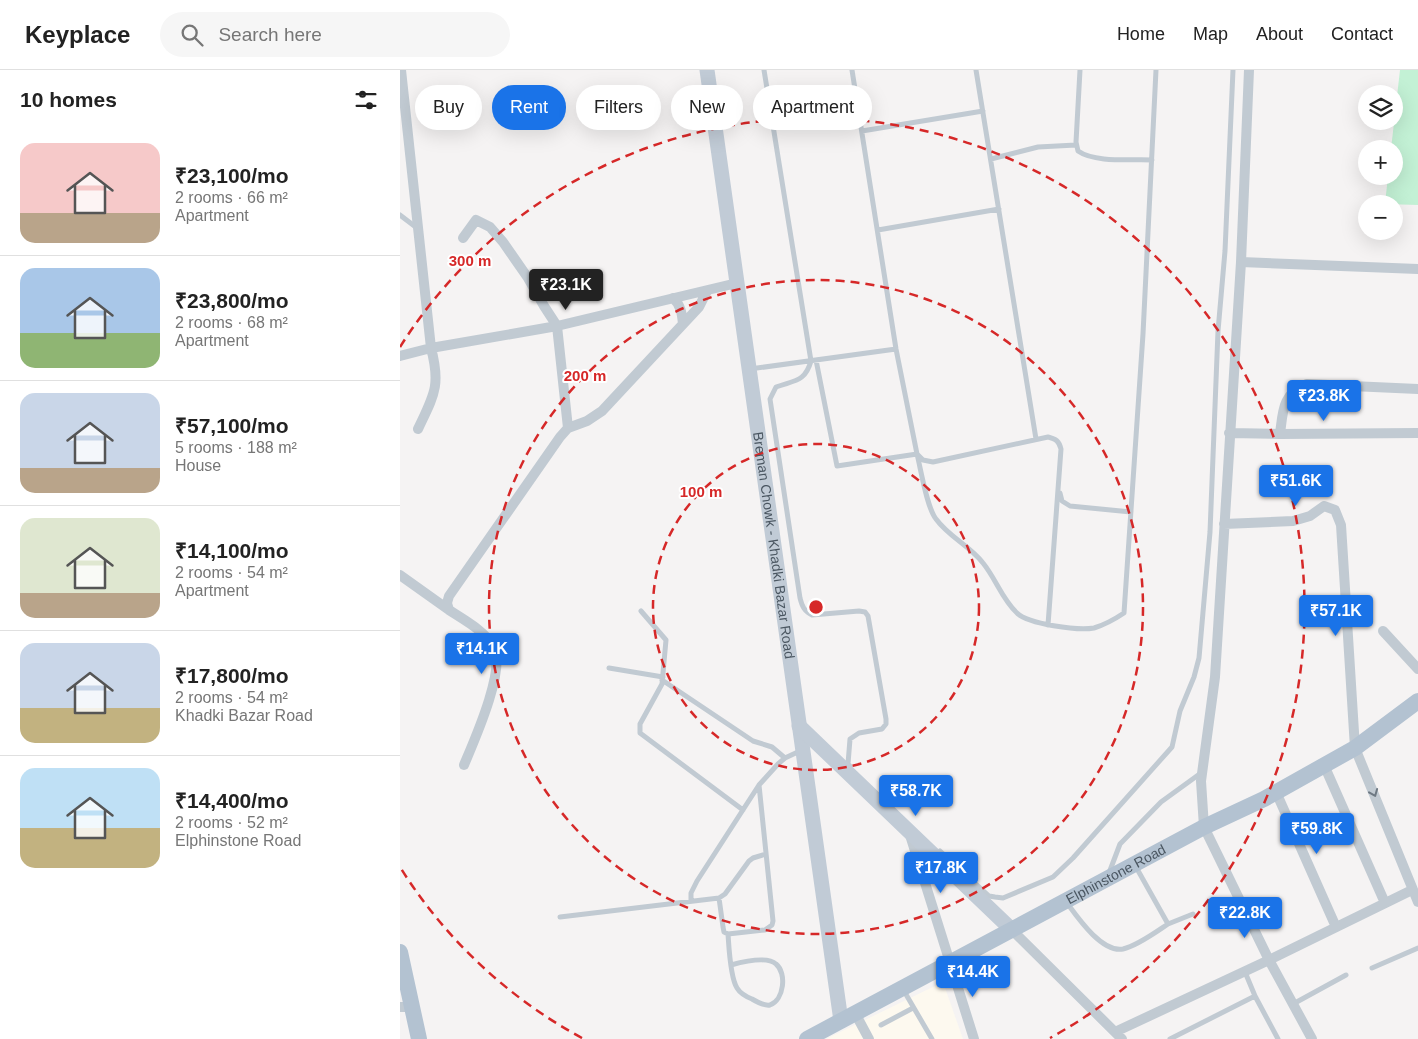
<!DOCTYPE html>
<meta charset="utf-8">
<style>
body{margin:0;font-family:Arial,sans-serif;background:#f6f6f6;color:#222;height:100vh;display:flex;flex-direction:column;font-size:19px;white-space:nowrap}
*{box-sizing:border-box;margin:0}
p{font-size:16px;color:#767676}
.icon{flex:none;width:28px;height:28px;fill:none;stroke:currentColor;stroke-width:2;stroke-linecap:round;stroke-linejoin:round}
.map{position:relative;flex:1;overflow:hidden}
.panel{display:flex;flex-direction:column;background:#fff;width:400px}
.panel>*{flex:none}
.banner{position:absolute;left:15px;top:15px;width:475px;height:45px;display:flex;gap:10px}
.controls{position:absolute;left:958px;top:15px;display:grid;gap:10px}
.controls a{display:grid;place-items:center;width:45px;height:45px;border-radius:50%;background:#fff;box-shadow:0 5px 20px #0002;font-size:25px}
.price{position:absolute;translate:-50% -42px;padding:0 11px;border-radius:5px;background:#1a73e8;color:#fff;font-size:16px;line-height:32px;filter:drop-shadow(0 1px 2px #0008)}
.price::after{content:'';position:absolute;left:50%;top:30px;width:15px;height:11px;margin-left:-8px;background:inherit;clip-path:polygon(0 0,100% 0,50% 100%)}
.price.on{background:#222;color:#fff}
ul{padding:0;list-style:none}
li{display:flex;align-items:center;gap:15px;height:125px;padding:0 20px}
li+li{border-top:1px solid #e0e0e0}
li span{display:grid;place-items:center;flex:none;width:140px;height:100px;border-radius:15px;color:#555}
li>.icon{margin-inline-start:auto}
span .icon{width:60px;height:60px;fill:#fffc;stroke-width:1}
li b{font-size:21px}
h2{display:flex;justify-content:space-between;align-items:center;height:60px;padding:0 20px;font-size:21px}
.chip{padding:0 18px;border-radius:22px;background:#fff;box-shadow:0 5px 20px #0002;font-size:18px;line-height:45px}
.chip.on{background:#1a73e8;color:#fff}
header{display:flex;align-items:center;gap:30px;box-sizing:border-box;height:70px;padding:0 25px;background:#fff;border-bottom:1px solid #e0e0e0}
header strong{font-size:24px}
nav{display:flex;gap:28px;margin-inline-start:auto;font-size:18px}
.search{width:350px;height:45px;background:#f6f6f6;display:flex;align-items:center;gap:12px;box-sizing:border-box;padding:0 18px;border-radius:28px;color:#767676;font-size:19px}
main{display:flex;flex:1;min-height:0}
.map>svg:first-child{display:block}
</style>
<header>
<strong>Keyplace</strong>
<div class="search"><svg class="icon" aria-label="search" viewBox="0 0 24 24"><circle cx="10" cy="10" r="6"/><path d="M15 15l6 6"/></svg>Search here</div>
<nav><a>Home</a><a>Map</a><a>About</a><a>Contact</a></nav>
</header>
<main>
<section class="panel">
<h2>10 homes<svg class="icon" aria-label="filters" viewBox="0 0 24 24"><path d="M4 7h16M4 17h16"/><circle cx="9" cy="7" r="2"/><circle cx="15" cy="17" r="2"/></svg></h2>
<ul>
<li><span style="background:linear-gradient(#f6c9c9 70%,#b9a48a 0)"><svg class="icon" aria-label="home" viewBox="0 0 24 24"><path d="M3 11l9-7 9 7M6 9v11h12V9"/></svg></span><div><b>₹23,100/mo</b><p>2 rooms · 66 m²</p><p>Apartment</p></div></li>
<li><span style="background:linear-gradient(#a9c7e8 65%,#8fb573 0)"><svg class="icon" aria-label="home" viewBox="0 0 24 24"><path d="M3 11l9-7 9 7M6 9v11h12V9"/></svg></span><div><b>₹23,800/mo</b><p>2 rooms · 68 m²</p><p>Apartment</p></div></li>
<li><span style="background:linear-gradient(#c9d6e8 75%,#b9a48a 0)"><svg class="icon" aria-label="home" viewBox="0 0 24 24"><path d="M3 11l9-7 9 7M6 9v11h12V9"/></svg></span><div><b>₹57,100/mo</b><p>5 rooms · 188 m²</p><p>House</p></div></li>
<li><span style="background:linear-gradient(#dfe7d0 75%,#b9a48a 0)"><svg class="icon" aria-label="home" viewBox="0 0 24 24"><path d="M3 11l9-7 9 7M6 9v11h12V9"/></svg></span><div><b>₹14,100/mo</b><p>2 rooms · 54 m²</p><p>Apartment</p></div></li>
<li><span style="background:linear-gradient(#c9d6e8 65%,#c2b280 0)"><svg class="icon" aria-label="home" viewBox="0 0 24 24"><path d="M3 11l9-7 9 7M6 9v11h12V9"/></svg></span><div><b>₹17,800/mo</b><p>2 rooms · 54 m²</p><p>Khadki Bazar Road</p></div></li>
<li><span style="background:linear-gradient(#bfe0f5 60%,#c2b280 0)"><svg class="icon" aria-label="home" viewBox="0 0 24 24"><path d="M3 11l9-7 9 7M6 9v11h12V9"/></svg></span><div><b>₹14,400/mo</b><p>2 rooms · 52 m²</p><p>Elphinstone Road</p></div></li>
</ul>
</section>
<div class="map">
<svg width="1018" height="969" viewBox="0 0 1018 969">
<rect width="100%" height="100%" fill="#f5f3f3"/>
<path fill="#fdf9ef" d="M543,912L563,969H426Z"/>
<path fill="#c3f1d5" d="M1000,0H1018V135L985,134L988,106H994V79H991Z"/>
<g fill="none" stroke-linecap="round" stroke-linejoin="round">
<path stroke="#c1cad2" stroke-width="5" d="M364,0L411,291C405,312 395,310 376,317L370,329L400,528C402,536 404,541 412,545L459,541L465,542L468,546L486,649V654L482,659L459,663L450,669L448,694L450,696
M452,0L496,279L517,384L523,390L533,392L648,367C656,369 659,371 661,379L648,555
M576,0L636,369
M680,0L676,72L678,81C695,93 731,89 752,90
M462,61L583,41
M591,89L638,77L676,75
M0,145L17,158
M478,160L599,139
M416,290L437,396L517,384C521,400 527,438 536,449C549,467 570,476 583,493C596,509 602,529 617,543C628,554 678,561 694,558C704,555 715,549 724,543L743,264L756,0
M350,299L496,279
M660,423L662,431L670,436L731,442
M241,541L266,570L262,614L240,654V663L343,740
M209,598L263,607
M262,610L353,671L372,677L385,688
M540,781L578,816L589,826L595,827L603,828L653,807L673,788L772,677L780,641L794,607L799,588L810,462L818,261L825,181L833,0
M736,797L768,854L793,844
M709,803L720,774L761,732L801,703
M319,828L323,857L324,862L328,864L365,860L372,855L373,851L359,715
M291,831V823L297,811L359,715L378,694L385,688L400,681
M667,833C678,848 702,883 723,879C737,876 756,862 768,854
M160,847L319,828L325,824L349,791L353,788L366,784
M328,864C329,877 330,907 337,918C340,923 347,927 352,929C357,932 365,936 370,935C384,930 387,903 376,894C367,886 342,892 331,895
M972,898L1018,878
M845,902L855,926
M504,921L532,969
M893,934L946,905
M481,955L513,938
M770,969L855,926L878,969"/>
<path stroke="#c1cad2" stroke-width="10" d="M1,0L31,278C41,316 34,325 18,359
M849,0L841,192L815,607L801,711L804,757L869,890L912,969
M63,168L76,150L90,157L103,172L128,208L144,236L157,256L168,358
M841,192L1018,199
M273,228C281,235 282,244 283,254
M0,286L31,278L157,256L337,213
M829,363L880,364L1018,363
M880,364C883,341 882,324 907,314L1018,319
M824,454L893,451L910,446L924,436L935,440L941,455L955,678L1018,832
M0,505L49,540
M983,561L1018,599
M64,695C74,671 106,600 94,577C85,561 64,550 49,540L47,533L49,526L160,367L168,358L187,351L202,341L299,237L307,221
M924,695L985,833
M876,722L936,857
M510,765L574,969
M612,860L722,969
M0,937H11
M455,943L469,969
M715,962L869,890L1012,820"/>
<g stroke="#c1cbd6" stroke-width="15">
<path id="s1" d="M307,0L441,951"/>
<path d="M399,656L612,860"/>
</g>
<g stroke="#b3c2d1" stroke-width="16">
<path d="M0,882L19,969"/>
<path id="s2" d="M407,969L804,757L864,729L955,678L1018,631"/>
</g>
</g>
<defs><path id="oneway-chevron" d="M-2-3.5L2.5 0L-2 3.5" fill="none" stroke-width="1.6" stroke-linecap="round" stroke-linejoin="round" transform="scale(1.25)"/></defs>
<use stroke="#6e7983" href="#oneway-chevron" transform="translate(974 723) rotate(68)"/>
<g fill="none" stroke="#d62828" stroke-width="2.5" stroke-dasharray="9 6">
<circle cx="416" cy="537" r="163"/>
<circle cx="416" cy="537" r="327"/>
<path d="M182 968A490 490 0 0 1 0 797M0 277A490 490 0 1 1 650 968"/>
</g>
<g text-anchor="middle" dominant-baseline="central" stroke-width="4" stroke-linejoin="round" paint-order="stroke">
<g font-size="14" fill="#4a5661" stroke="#fff">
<text stroke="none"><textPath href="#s1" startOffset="480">Breman Chowk - Khadki Bazar Road</textPath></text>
<text stroke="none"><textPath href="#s2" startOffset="350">Elphinstone Road</textPath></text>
</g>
</g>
<circle cx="416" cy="537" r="8" fill="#d62828" stroke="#fff" stroke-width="2.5"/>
<g font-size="15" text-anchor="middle" font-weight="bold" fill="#d62828" stroke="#fff" stroke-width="4" stroke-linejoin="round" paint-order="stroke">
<text x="70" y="196">300 m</text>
<text x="185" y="311">200 m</text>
<text x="301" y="427">100 m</text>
</g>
</svg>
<div class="controls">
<a><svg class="icon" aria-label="layers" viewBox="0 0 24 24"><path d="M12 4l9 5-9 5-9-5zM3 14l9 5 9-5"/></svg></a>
<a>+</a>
<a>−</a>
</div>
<b class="price on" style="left:166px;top:241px">₹23.1K</b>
<b class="price" style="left:924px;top:352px">₹23.8K</b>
<b class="price" style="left:896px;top:437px">₹51.6K</b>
<b class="price" style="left:936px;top:567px">₹57.1K</b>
<b class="price" style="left:82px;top:605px">₹14.1K</b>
<b class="price" style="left:516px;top:747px">₹58.7K</b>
<b class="price" style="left:917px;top:785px">₹59.8K</b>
<b class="price" style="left:541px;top:824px">₹17.8K</b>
<b class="price" style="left:845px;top:869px">₹22.8K</b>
<b class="price" style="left:573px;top:928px">₹14.4K</b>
<div class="banner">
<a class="chip">Buy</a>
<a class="chip on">Rent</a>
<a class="chip">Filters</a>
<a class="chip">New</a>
<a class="chip">Apartment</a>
</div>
</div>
</main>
